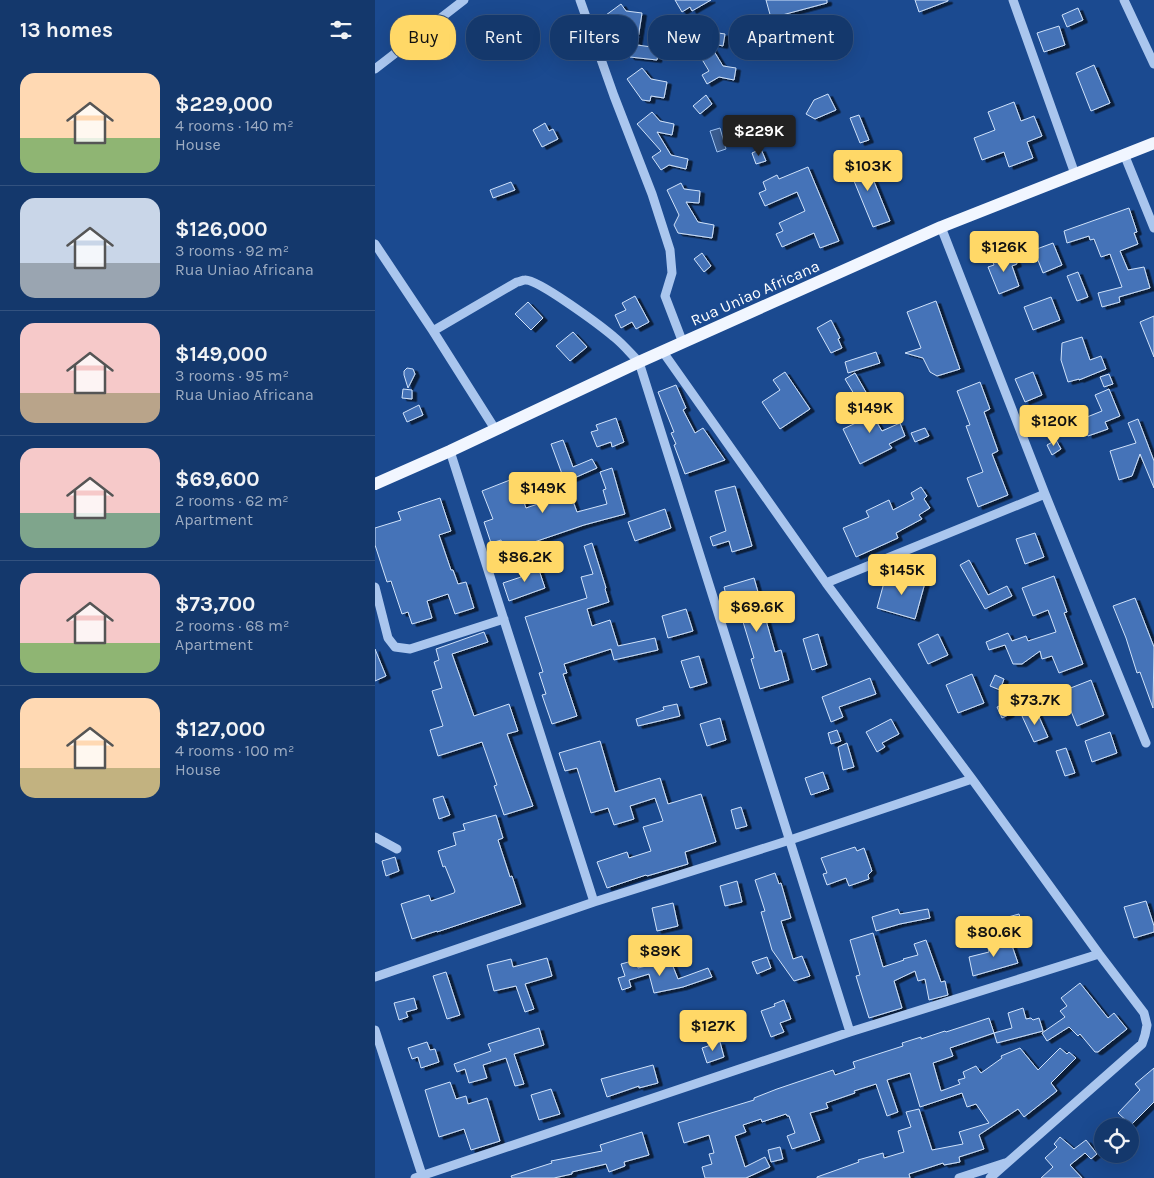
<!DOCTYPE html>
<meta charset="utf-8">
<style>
body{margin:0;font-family:Karla,sans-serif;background:#214374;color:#f1f3f6;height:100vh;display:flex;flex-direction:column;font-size:19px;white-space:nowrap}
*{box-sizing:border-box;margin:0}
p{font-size:16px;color:#9dacc2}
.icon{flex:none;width:28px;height:28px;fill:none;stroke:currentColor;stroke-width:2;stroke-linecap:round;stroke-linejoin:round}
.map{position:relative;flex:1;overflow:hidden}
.details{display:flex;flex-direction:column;background:#14386c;width:375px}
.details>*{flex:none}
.hud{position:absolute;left:15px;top:15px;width:475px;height:45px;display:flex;gap:10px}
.controls{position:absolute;left:719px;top:1118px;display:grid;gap:10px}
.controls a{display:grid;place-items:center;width:45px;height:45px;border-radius:50%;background:#14386c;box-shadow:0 5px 20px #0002,0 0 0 1px #33527f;font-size:25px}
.price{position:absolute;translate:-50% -42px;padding:0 11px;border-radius:5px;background:#ffd867;color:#111;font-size:16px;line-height:32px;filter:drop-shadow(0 1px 2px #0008)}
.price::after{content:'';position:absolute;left:50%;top:30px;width:15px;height:11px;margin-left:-8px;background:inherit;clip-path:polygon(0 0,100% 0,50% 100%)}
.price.selected{background:#222;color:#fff}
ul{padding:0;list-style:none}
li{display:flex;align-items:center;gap:15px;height:125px;padding:0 20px}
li+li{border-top:1px solid #33527f}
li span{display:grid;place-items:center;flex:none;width:140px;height:100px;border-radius:15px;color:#555}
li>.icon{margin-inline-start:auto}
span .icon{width:60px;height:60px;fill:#fffc;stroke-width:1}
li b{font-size:21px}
h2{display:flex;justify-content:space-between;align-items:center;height:60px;padding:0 20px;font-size:21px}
.tag{padding:0 18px;border-radius:20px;background:#14386c;box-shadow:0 5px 20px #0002,0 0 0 1px #33527f;font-size:18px;line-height:45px}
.tag.selected{background:#ffd867;color:#111}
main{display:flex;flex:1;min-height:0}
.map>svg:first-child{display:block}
</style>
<main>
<section class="details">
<h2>13 homes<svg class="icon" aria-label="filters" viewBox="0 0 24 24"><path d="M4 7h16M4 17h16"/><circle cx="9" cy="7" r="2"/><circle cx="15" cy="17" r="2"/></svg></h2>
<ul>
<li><span style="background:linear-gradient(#ffd9b3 65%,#8fb573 0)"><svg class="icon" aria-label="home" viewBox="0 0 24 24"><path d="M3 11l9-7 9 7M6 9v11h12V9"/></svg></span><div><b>$229,000</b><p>4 rooms · 140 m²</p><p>House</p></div></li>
<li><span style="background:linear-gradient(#c9d6e8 65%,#9aa5b1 0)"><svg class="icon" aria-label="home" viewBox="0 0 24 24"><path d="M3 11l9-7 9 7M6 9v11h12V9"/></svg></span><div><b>$126,000</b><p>3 rooms · 92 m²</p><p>Rua Uniao Africana</p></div></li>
<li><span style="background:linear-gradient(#f6c9c9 70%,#b9a48a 0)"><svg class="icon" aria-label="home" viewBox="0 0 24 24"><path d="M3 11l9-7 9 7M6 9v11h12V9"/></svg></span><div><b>$149,000</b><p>3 rooms · 95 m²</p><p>Rua Uniao Africana</p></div></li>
<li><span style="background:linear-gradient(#f6c9c9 65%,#7fa58c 0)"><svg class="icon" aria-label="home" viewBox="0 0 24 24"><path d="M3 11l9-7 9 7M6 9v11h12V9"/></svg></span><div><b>$69,600</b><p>2 rooms · 62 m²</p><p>Apartment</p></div></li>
<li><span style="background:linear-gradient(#f6c9c9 70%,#8fb573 0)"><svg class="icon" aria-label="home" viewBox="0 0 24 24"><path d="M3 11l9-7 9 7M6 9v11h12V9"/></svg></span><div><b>$73,700</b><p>2 rooms · 68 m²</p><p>Apartment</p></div></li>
<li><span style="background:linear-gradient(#ffd9b3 70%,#c2b280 0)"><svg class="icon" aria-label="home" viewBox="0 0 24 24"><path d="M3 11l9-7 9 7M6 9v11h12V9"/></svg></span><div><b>$127,000</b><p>4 rooms · 100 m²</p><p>House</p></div></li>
</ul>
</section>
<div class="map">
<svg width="779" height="1178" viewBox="0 0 779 1178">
<defs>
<filter id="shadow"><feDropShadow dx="4.5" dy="2.5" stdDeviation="0" flood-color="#0009"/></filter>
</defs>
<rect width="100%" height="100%" fill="#1b4a90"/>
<path fill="#395b8e" stroke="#9dc1f1" d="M345,128L351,149L342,152L335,131Z"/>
<path fill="#4473b8" stroke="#d0e2fa" filter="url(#shadow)" d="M300,0H336L317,11L315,7L307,12Z
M391,0H452V3L396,18Z
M540,0H573V1L544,12Z
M246,4L251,11L267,13L262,45L284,48L282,60L255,57L247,45L262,34L242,31L231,15Z
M703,8L708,20L692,27L687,15Z
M332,23L337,32L350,34L348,46L334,43L348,66L361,68L359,80L344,77L332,84L327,75L334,71L316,41L323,37L319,31Z
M684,26L690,45L669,52L662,33Z
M719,65L735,103L716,111L701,73Z
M267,68L276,79L292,82L289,98L276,96L275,101L267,100L252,79Z
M453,94L461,110L440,119L431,114L439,100Z
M331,95L337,104L325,114L318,106Z
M639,102L646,121L659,116L667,136L652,142L658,158L634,167L629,152L607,160L599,138L620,130L613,112Z
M277,112L285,121L299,124L297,135L282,132L296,155L313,159L311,169L294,165L286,170L277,157L286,151L262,124Z
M484,115L494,140L485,143L475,118Z
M170,123L174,131L178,129L183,139L167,147L158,130Z
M386,149L391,161L381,164L377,153Z
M489,157L515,221L498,227L472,164Z
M433,167L464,241L445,248L439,233L407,247L401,234L408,231L404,223L430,211L422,192L390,206L384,193L391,190L388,182L402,175L404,179Z
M136,182L140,190L118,198L115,190Z
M306,183L309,189L325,191L324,203L311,202L323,222L339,225L337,238L303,233L299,225L304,215L292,190Z
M754,208L762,232L759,233L763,244L745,251L753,270L769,267L775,288L744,297L745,302L727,307L723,293L747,287L735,254L726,257L719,239L715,240L714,236L692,243L689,231Z
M678,243L687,265L668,273L659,250Z
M637,252L642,264L637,266L644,286L624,294L613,267L619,265L617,260Z
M327,253L336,266L329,272L319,259Z
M703,272L713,297L702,301L692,276Z
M260,296L274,322L261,329L257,322L246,328L240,315L251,310L247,303Z
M676,297L685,320L658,330L649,307Z
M561,301L585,369L562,376L555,372L548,358L530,353L546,348L532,312Z
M153,302L168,318L156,330L140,314Z
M779,316V357L765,322Z
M456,320L465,338L463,339L467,348L456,353L442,328Z
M198,332L212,347L195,361L181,346Z
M707,337L715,360L726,356L731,369L704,380V379L693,382L686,360L687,343Z
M501,352L505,363L473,373L470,362Z
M32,368L38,369L40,374L33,388L29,375V371Z
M410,372L435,409L405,429L387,402L405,390L398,380Z
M658,372L667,395L650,402L640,379Z
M480,373L492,394L482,399L470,379Z
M734,374L738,384L729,387L725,377Z
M605,382L615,409L609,412L623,451L617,454L633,495L603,507L592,478L608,472L591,426L595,425L582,391Z
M301,385L311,408L308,410L320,433L328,428L350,460L310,474L299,445L301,444L296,433L299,432L283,392Z
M28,389L37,390V399L27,398Z
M734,389L745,416L730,422L733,429L713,436L707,419L727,411L720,395Z
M487,398L507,431L525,423L530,436L514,444L517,448L485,464L468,429L483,422L475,404Z
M44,405L48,415L32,422L28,413Z
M241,418L249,442L237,447L236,442L222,447L216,432L223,430L221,425Z
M763,419L779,461V488L765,454L757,476L744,480L735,451L761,443L753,423Z
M550,428L554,436L540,442L536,433Z
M188,440L198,467L217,459L222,468L190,482L176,444Z
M681,440L686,449L677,455L672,445Z
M237,468L250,514L209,525L130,552L126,540L116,543L109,522L118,519L107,491L140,478L151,508L195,493L202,512L232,504L228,490L231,489L225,472Z
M360,486L377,546L357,552L354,541L338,546L335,537L351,531L340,491Z
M546,487L552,496L549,499L555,508L544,515L547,519L521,533L523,538L481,557L468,528L494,517L491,511L514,500L518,510L539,499L536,493Z
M65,498L76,531L64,535L76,570H78L83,584L91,582L99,608L80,614L73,594L52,601L57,618L37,624L33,612L27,614L16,581L12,582L0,545V528L26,520L23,512Z
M290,509L296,528L260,541L253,522Z
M660,533L669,557L650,564L641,539Z
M217,543L231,588L230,589L234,602L212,609L217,626L235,620L243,646L280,638L283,650L239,660L236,649L189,664L192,673L188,674L202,716L177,724L167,695L171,694L164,673L168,672L150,617L212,598L206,577L218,574L209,546Z
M594,560L613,595L632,586L637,596L610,609L585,565Z
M162,564L170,588L134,601L128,583L146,577L144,570Z
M531,573L551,579L540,619L502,608L510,579L528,584Z
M679,576L692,612L689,613L708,664L684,673L677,656L667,659L665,651L647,664H638L630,645L614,650L611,642L633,633L637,641L651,636L653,641L681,632L673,610L658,616L647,588Z
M379,578L400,652L406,650L414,680L385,689L376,659L379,658L365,612L356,614L349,587Z
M760,598L779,647L778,708L765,672L762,673L751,638L738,606Z
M311,609L318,631L293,638L287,616Z
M109,632L113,642L77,654L99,716L134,704L143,731L132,734L158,806L129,815L119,786L122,785L107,742L63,756L55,730L68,726L57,691L67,688L59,662L64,660L61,649Z
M443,634L452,665L437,670L428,639Z
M563,634L573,655L553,664L543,644Z
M0,649L11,676L0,681Z
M324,656L332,683L315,688L306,661Z
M597,674L609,703L583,713L571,685Z
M620,675L629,679L625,690L615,686Z
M495,678L501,694L464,707L468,717L456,722L447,697Z
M716,680L729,715L702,726L688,691Z
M669,686L675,698L662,703L657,692Z
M631,703L635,714L627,718L622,707Z
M302,704L305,716L263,726L261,719L289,710L288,707Z
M661,710L673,737L659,742L647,716Z
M345,718L351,740L332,746L325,724Z
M516,719L524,734L507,743L510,747L502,752L491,732Z
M462,730L466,741L456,744L453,733Z
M735,732L742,753L717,762L710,741Z
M225,741L240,792L285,778L293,804L326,794L341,842L310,852L313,864L272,876L271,875L232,888L222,862L252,852L254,858L276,851L268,827L288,821L280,798L255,806L259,819L239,825L233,808L216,813L202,768L190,771L184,753Z
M472,743L479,767L468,770L463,747Z
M691,748L700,773L690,776L681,751Z
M448,772L454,789L436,795L430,778Z
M68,796L75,815L64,819L58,799Z
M366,807L372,826L361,829L356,810Z
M121,815L128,838L123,840L135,877L137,876L146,904L62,932V931L37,939L26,904L54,895L56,901L79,893L80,891L70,866L68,867L63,851L81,845L78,833L90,830L88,824Z
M480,847L482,851L489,848L497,871L493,875L494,879L474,886L471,878L452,885L448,874L452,873L446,858Z
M20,857L24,871L11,876L7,861Z
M400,873L404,884L406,883L416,918L406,921L418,959L427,956L435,976L419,981L397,950L386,912L390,911L380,880Z
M362,881L367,902L350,906L345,886Z
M771,901L779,926V932L759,938L749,907Z
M298,903L303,926L282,931L277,908Z
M523,909L525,914L553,909L555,918L525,924L501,931L497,917Z
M644,914L649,929L638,932L633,917Z
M498,933L508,967L529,960L528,959L543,955L539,944L551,940L566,982L570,981L573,995L554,1000L550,979L543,981L540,971L519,981L527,1008L494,1018L481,976L485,975L475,940Z
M634,937L643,963L598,976L594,957L614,952L612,944Z
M392,957L396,968L382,974L377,962Z
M172,958L177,976L150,984L159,1009L150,1012L141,986L119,991L112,965L136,959L138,967Z
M261,960L263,968L283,963L284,969L297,964L303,979L333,968L337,977L308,987L279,993L274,974L254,980L256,987L247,990L243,978L250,976L246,964Z
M71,972L85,1015L72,1019L58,976Z
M705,983L733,1018L739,1013L752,1029L723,1052H720L705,1034L703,1036L694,1027L672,1041L667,1033L690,1017L685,1011L692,1006L686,998Z
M39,998L42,1009L31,1012L33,1017L24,1020L19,1003Z
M409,1000L416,1019L405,1023L409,1032L396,1037L386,1011L400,1006L399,1004Z
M648,1008L651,1019L656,1018L658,1020L664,1018L668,1031L622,1043L619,1033L637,1028L633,1013Z
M614,1018L619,1033L575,1048L578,1056L558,1063L566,1091L585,1084L583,1080L590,1078L588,1072L601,1066L606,1073L627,1058L626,1056L645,1048L663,1070L685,1048L692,1054L694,1052L701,1058L676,1083L682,1091L649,1117L643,1109L604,1135L609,1149L584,1157L585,1162L569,1165L568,1163L534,1174L535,1178H442V1177L484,1162L483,1160L508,1153L509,1158L529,1152L523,1131L536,1127L531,1112L544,1109L557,1150L588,1144L584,1132L614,1123L601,1104L592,1107L587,1093L545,1107L535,1073L512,1080L523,1112L512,1116L501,1084L479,1091L480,1093L451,1103L453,1108L435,1113L445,1140L417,1149L412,1136L420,1133L414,1116H412L411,1114L387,1122L386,1119L368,1125L371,1132L360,1136L370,1167L390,1157L395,1167L371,1178H330L327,1167L337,1164L334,1154L339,1153L334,1135L309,1143L303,1123L379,1100V1098L402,1089L458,1070L460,1075L480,1068L478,1062L528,1046L527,1043L546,1037V1039L570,1031L571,1032Z
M164,1028L169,1045L139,1054L149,1084L140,1086L131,1058L108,1065L112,1078L94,1083L90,1069L82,1072L79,1064L116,1051L113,1044Z
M52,1042L55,1050L60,1049L64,1062L46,1068L43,1057L37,1059L33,1048Z
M345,1042L349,1057L332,1063L327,1048Z
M278,1065L283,1083L264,1088V1086L232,1097L226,1079Z
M779,1068V1102L756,1125L743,1113L765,1090L760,1084Z
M75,1082L81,1099L91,1096L93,1104L112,1098L125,1141L96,1150L89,1129L64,1137L50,1090Z
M176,1089L185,1114L164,1120L156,1095Z
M267,1132L274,1155L249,1162L250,1166L234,1172L231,1164L197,1172V1174L179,1178H137L136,1176L177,1163L176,1161L227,1151L225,1145Z
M685,1137L699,1149L711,1140L722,1154L716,1159L710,1153L695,1165L707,1178H666L678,1167L670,1158L682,1147L679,1144Z
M405,1147L408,1159L396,1162L393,1150Z"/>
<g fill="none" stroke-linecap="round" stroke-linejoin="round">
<path stroke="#aac6ee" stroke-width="9" d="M205,0L239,96L277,194L295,250L297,273L290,296L308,343
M638,0L700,174
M749,0L779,64
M0,69L89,0
M749,154L779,228
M566,227L670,494L771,743
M0,244L58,331L120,429
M58,331L142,282C145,282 147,280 150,280C163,279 226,326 239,337C248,344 256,354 264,362L475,1032
M288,352L451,583L597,779L724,954L769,1013L772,1025L770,1035L767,1044L615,1178
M75,451L219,902
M451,583L670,494
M0,587L13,638L20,647L35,649L129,619
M0,837L22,849
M0,977L219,902L415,840L597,779
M0,1030L48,1178
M40,1178L475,1032L724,954
M584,1178L630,1163"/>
<path stroke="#f1f6ff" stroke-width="12" d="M0,484L75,451L264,362L566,227L779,143"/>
</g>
<g text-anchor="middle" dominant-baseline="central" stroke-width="4.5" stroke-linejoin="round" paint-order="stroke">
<g font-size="16" fill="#fff" stroke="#1b4a90">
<text transform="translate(380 293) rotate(-24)">Rua Uniao Africana</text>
</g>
</g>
</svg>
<div class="controls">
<a><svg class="icon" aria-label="locate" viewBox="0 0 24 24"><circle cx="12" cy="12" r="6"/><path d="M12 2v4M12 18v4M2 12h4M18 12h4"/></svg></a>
</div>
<b class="price selected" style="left:384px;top:157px">$229K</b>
<b class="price" style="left:493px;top:192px">$103K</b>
<b class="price" style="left:629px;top:273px">$126K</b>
<b class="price" style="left:495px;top:434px">$149K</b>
<b class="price" style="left:679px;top:447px">$120K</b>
<b class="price" style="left:168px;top:514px">$149K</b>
<b class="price" style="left:150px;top:583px">$86.2K</b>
<b class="price" style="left:527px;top:596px">$145K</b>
<b class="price" style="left:382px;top:633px">$69.6K</b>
<b class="price" style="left:660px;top:726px">$73.7K</b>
<b class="price" style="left:619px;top:958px">$80.6K</b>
<b class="price" style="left:285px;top:977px">$89K</b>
<b class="price" style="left:338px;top:1052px">$127K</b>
<div class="hud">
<a class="tag selected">Buy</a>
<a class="tag">Rent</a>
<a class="tag">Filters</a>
<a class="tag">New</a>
<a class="tag">Apartment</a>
</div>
</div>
</main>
